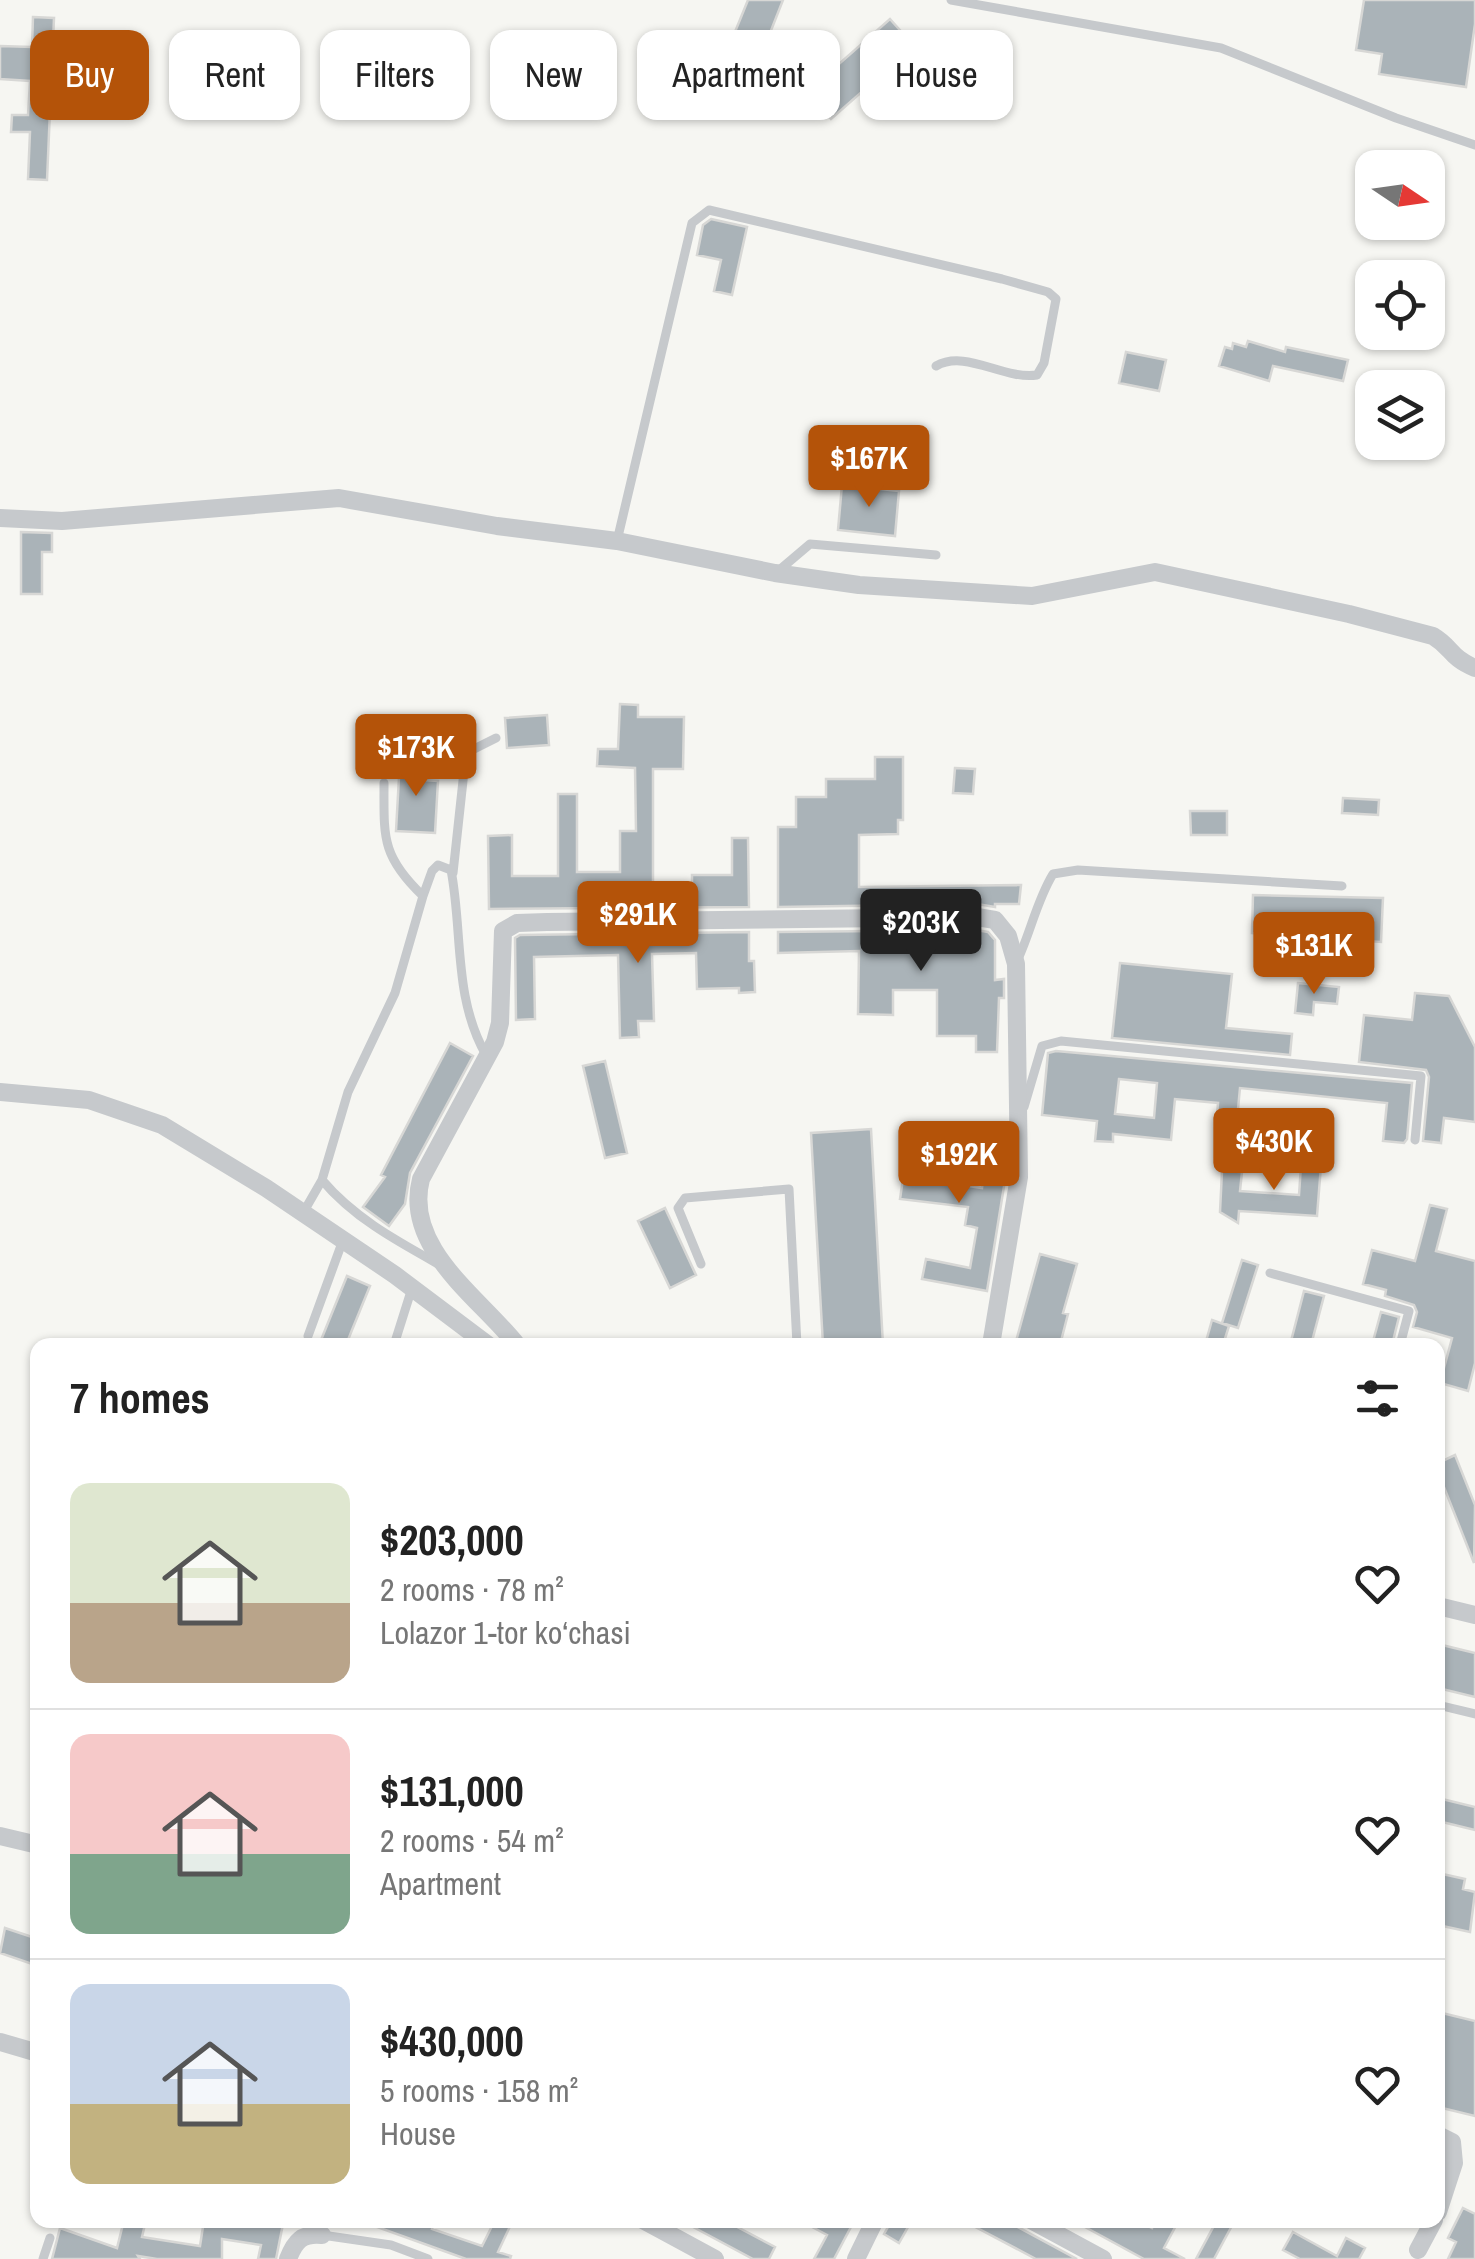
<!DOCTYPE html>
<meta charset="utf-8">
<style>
body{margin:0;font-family:"Archivo Narrow",sans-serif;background:#f6f6f6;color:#222;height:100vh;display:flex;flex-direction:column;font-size:38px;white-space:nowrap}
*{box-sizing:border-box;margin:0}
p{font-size:32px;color:#767676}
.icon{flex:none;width:55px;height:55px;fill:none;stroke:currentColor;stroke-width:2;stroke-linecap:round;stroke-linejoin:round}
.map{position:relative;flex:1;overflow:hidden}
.drawer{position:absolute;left:30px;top:1338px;width:1415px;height:890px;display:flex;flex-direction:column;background:#fff;border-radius:20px;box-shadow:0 2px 8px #0004}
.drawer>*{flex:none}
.top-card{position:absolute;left:30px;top:30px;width:1415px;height:90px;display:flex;gap:20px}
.needle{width:65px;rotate:103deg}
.fabs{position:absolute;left:1355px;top:150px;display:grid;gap:20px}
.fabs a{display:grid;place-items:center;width:90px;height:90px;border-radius:20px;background:#fff;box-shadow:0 2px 8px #0004;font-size:50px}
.price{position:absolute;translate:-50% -85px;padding:0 22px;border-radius:10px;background:#b45309;color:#fff;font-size:32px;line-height:65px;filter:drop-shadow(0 2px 5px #0008)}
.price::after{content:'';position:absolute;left:50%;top:60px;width:30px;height:22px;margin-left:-15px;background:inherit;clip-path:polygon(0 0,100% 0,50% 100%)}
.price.on{background:#222;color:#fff}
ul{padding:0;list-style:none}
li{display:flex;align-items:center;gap:30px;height:250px;padding:0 40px}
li+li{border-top:2px solid #e0e0e0}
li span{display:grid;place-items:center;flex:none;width:280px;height:200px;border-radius:20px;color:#555}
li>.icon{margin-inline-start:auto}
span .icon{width:120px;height:120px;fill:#fffc;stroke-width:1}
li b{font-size:42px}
h2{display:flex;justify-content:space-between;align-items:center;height:120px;padding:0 40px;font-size:42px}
.pill{padding:0 35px;border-radius:20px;background:#fff;box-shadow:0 2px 8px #0004;font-size:35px;line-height:90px}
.pill.on{background:#b45309;color:#fff}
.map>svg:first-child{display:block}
</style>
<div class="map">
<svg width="1475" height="2259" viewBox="0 0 1475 2259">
<rect width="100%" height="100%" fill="#f6f6f2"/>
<path fill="#aab3b8" stroke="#d7d7d5" stroke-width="2.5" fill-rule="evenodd" d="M748,0H783L759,61L728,49Z
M1364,0H1475V24L1466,87L1379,74L1382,54L1356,50Z
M33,17L54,18L47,180L28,179L30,132H11L12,115H28L30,81L0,79V46L32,47Z
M890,19L914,46L831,119L807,92Z
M711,219L747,227L732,295L714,291L721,260L697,255L703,225Z
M1248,341L1285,352L1286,347L1348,360L1343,381L1273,366L1269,381L1219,366L1225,347L1232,349L1233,343L1246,347Z
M1126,352L1166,360L1159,391L1119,383Z
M842,485L899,491L895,536L838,530Z
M21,532L52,533V552H42V594H21Z
M620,704L638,705V717H684L683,769H653V888H692V875H732V838H748L749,907L489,909L488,836L512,835V876H558V794H577V872H620V831H636L635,768L597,766L598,749H618Z
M547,715L549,745L507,748L505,718Z
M875,757H903V820H898V834L859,835V887L1021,885L1019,904H995V907L977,904L778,907V827H796V797H826V779H875Z
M400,759L425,760L424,780L438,781L435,833L396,831Z
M955,768L975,769L973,794L953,793Z
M1343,798L1379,800L1378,815L1342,813Z
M1190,811H1227V835H1191Z
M1253,895L1383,898L1381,942L1252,933Z
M976,930L988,932L995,940V980L1004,979V998H999L997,1052H976V1036H937V990H893V1015L858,1014L859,951L778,953V932Z
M749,932V961H754L755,992L739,993V988L697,989L696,953L652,954L654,1021H638L639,1037L620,1038L618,955L534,957L535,1019L516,1020L515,938L520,935Z
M1120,963L1232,974L1226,1028L1292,1034L1290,1055L1112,1038Z
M1298,983L1339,987L1337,1004L1314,1002L1313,1015L1295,1013Z
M1415,993L1449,996L1475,1047V1122L1444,1118L1441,1143L1423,1141L1429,1077L1426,1070L1359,1062L1364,1015L1412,1020Z
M450,1043L473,1056L410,1173L405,1204L389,1226L363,1207L385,1177L381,1175Z
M1056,1051L1412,1083L1407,1139L1404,1143L1383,1141L1387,1103L1240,1088L1236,1130L1216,1128L1218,1103L1175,1099L1171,1140L1113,1134V1142L1095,1141L1097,1121L1042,1115L1048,1053ZM1119,1079L1157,1083L1154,1118L1115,1114Z
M605,1061L627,1153L605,1158L583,1066Z
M871,1129L883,1345H823L811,1133Z
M910,1132L942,1137L935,1181L982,1188L989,1139L1006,1141V1174L987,1291L922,1279L926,1259L970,1268L977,1228L965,1225L968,1207L900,1199Z
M1302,1151L1322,1153L1317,1216L1239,1211L1238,1223L1220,1212L1222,1171L1242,1172L1240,1191L1299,1195Z
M1430,1205L1447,1209L1436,1251L1475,1261V1363L1468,1391L1440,1383L1452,1338L1413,1327L1417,1312L1414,1305L1385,1296L1386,1290L1363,1284L1372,1250L1415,1261Z
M665,1208L696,1275L670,1288L638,1221Z
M1040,1254L1077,1264L1063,1313L1068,1314L1060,1345H1015Z
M1242,1260L1258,1265L1238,1328L1222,1323Z
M347,1276L370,1286L352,1330L346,1345H319Z
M1304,1291L1324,1296L1311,1345H1290Z
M1381,1312L1399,1317L1392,1345H1372Z
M1212,1320L1229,1326L1223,1345H1205Z
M1455,1455L1475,1505L1474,1563L1438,1472V1463Z
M1438,1644L1475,1653V1697L1438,1688Z
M1438,1798L1475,1807V1830L1438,1821Z
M1438,1873L1465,1879L1463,1889L1475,1892L1470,1932L1438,1925Z
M5,1928L38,1939V1966L0,1953Z
M1438,2012L1475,2021V2116L1438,2107Z
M1463,2208L1475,2214V2259H1448L1456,2242L1448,2238Z
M124,2220H146L142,2237L200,2246L204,2220H256L283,2224L276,2259H258L261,2245L222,2239V2259H157L138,2256L140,2259H52L60,2228L117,2248Z
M367,2220H435L432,2229L482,2246L495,2220H513L498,2252L511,2256L510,2259H466L366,2223Z
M680,2220H724L775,2247L769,2259H753Z
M799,2220H843L852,2225L834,2259H814L827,2235Z
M892,2220H912L899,2243L884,2234Z
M962,2220H1005L1077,2259H1036Z
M1072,2220H1137L1152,2228L1157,2220H1179L1164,2248L1185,2259H1144Z
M1217,2220H1235L1214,2259H1196Z
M1293,2232L1337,2256L1346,2238L1365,2248L1359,2259H1300L1283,2250Z"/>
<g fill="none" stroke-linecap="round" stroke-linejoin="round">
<path stroke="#c6c9cc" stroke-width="9" d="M951,0L1221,48L1396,118L1475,145
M617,541L692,223L709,210L1002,279L1048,292L1056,299L1044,363L1037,375C1003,380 966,349 936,366
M777,572L810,544L936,555
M384,783C384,837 381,856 423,896
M453,873L466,753L496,738
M1018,959C1031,931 1037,900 1053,874L1078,870L1342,886
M1024,1107L1042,1046L1061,1041L1421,1076L1415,1140
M322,1180C354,1218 397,1241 440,1265
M303,1213L322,1180L348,1092L395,993L423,896L432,871L438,865L451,870C463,932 453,997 486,1055
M701,1264L678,1208L685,1198L789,1189L797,1345
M1270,1273L1409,1311L1400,1345
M308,1336L343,1240
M394,1345L412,1288
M1438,1705L1475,1714
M322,2235L391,2245L428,2259
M43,2259L50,2238"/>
<path stroke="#c6c9cc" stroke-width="18" d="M0,518L62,521L339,498L497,526L617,541L775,573L859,585L1032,596L1155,572L1349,614L1433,636C1453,648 1449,657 1475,668
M0,1092L89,1100L162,1125L266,1188L395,1275L488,1345
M517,1345C480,1298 403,1248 421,1179L495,1042L500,1023L503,931L517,923L547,922L977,917L995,920L1008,936L1016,964L1019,1177L991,1345
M1438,1606L1475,1615
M0,1836L38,1845
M0,2042L38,2053
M1438,2135L1452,2142L1454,2163L1438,2212
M643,2220L715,2259
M1031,2220L1103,2259
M1418,2250L1434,2220
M288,2259C295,2241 302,2233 322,2235
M856,2259L875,2220"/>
</g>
</svg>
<div class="fabs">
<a><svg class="needle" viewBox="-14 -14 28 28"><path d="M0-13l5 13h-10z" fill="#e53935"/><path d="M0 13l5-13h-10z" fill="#767676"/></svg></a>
<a><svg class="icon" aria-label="locate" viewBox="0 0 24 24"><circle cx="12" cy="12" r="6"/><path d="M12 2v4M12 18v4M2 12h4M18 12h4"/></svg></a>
<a><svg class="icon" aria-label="layers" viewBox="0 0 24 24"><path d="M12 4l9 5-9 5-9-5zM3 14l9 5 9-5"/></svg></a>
</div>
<b class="price" style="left:869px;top:510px">$167K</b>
<b class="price" style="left:416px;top:799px">$173K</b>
<b class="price" style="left:638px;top:966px">$291K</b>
<b class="price on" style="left:921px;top:974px">$203K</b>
<b class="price" style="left:1314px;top:997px">$131K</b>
<b class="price" style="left:1274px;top:1193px">$430K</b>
<b class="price" style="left:959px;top:1206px">$192K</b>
<div class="top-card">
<a class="pill on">Buy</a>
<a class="pill">Rent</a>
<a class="pill">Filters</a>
<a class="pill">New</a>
<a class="pill">Apartment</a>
<a class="pill">House</a>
</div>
<section class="drawer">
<h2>7 homes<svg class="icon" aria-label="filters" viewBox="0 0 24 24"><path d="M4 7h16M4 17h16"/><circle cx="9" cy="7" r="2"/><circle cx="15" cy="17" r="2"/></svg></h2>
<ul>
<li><span style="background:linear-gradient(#dfe7d0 60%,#b9a48a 0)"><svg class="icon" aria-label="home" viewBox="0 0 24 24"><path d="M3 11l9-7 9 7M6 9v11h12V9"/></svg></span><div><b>$203,000</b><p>2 rooms · 78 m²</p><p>Lolazor 1-tor ko‘chasi</p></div><svg class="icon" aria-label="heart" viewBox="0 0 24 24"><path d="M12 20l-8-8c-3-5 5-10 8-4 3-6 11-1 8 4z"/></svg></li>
<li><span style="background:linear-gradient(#f6c9c9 60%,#7fa58c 0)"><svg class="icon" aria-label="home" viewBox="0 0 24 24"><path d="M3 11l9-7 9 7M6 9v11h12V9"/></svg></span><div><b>$131,000</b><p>2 rooms · 54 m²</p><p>Apartment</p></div><svg class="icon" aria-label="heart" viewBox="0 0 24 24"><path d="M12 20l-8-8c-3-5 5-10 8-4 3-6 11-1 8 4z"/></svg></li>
<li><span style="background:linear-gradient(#c9d6e8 60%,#c2b280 0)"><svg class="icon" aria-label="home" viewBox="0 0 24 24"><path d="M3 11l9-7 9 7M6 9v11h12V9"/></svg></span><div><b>$430,000</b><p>5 rooms · 158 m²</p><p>House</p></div><svg class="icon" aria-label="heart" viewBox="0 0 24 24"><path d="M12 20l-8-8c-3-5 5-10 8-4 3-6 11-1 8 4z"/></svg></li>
</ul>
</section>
</div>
